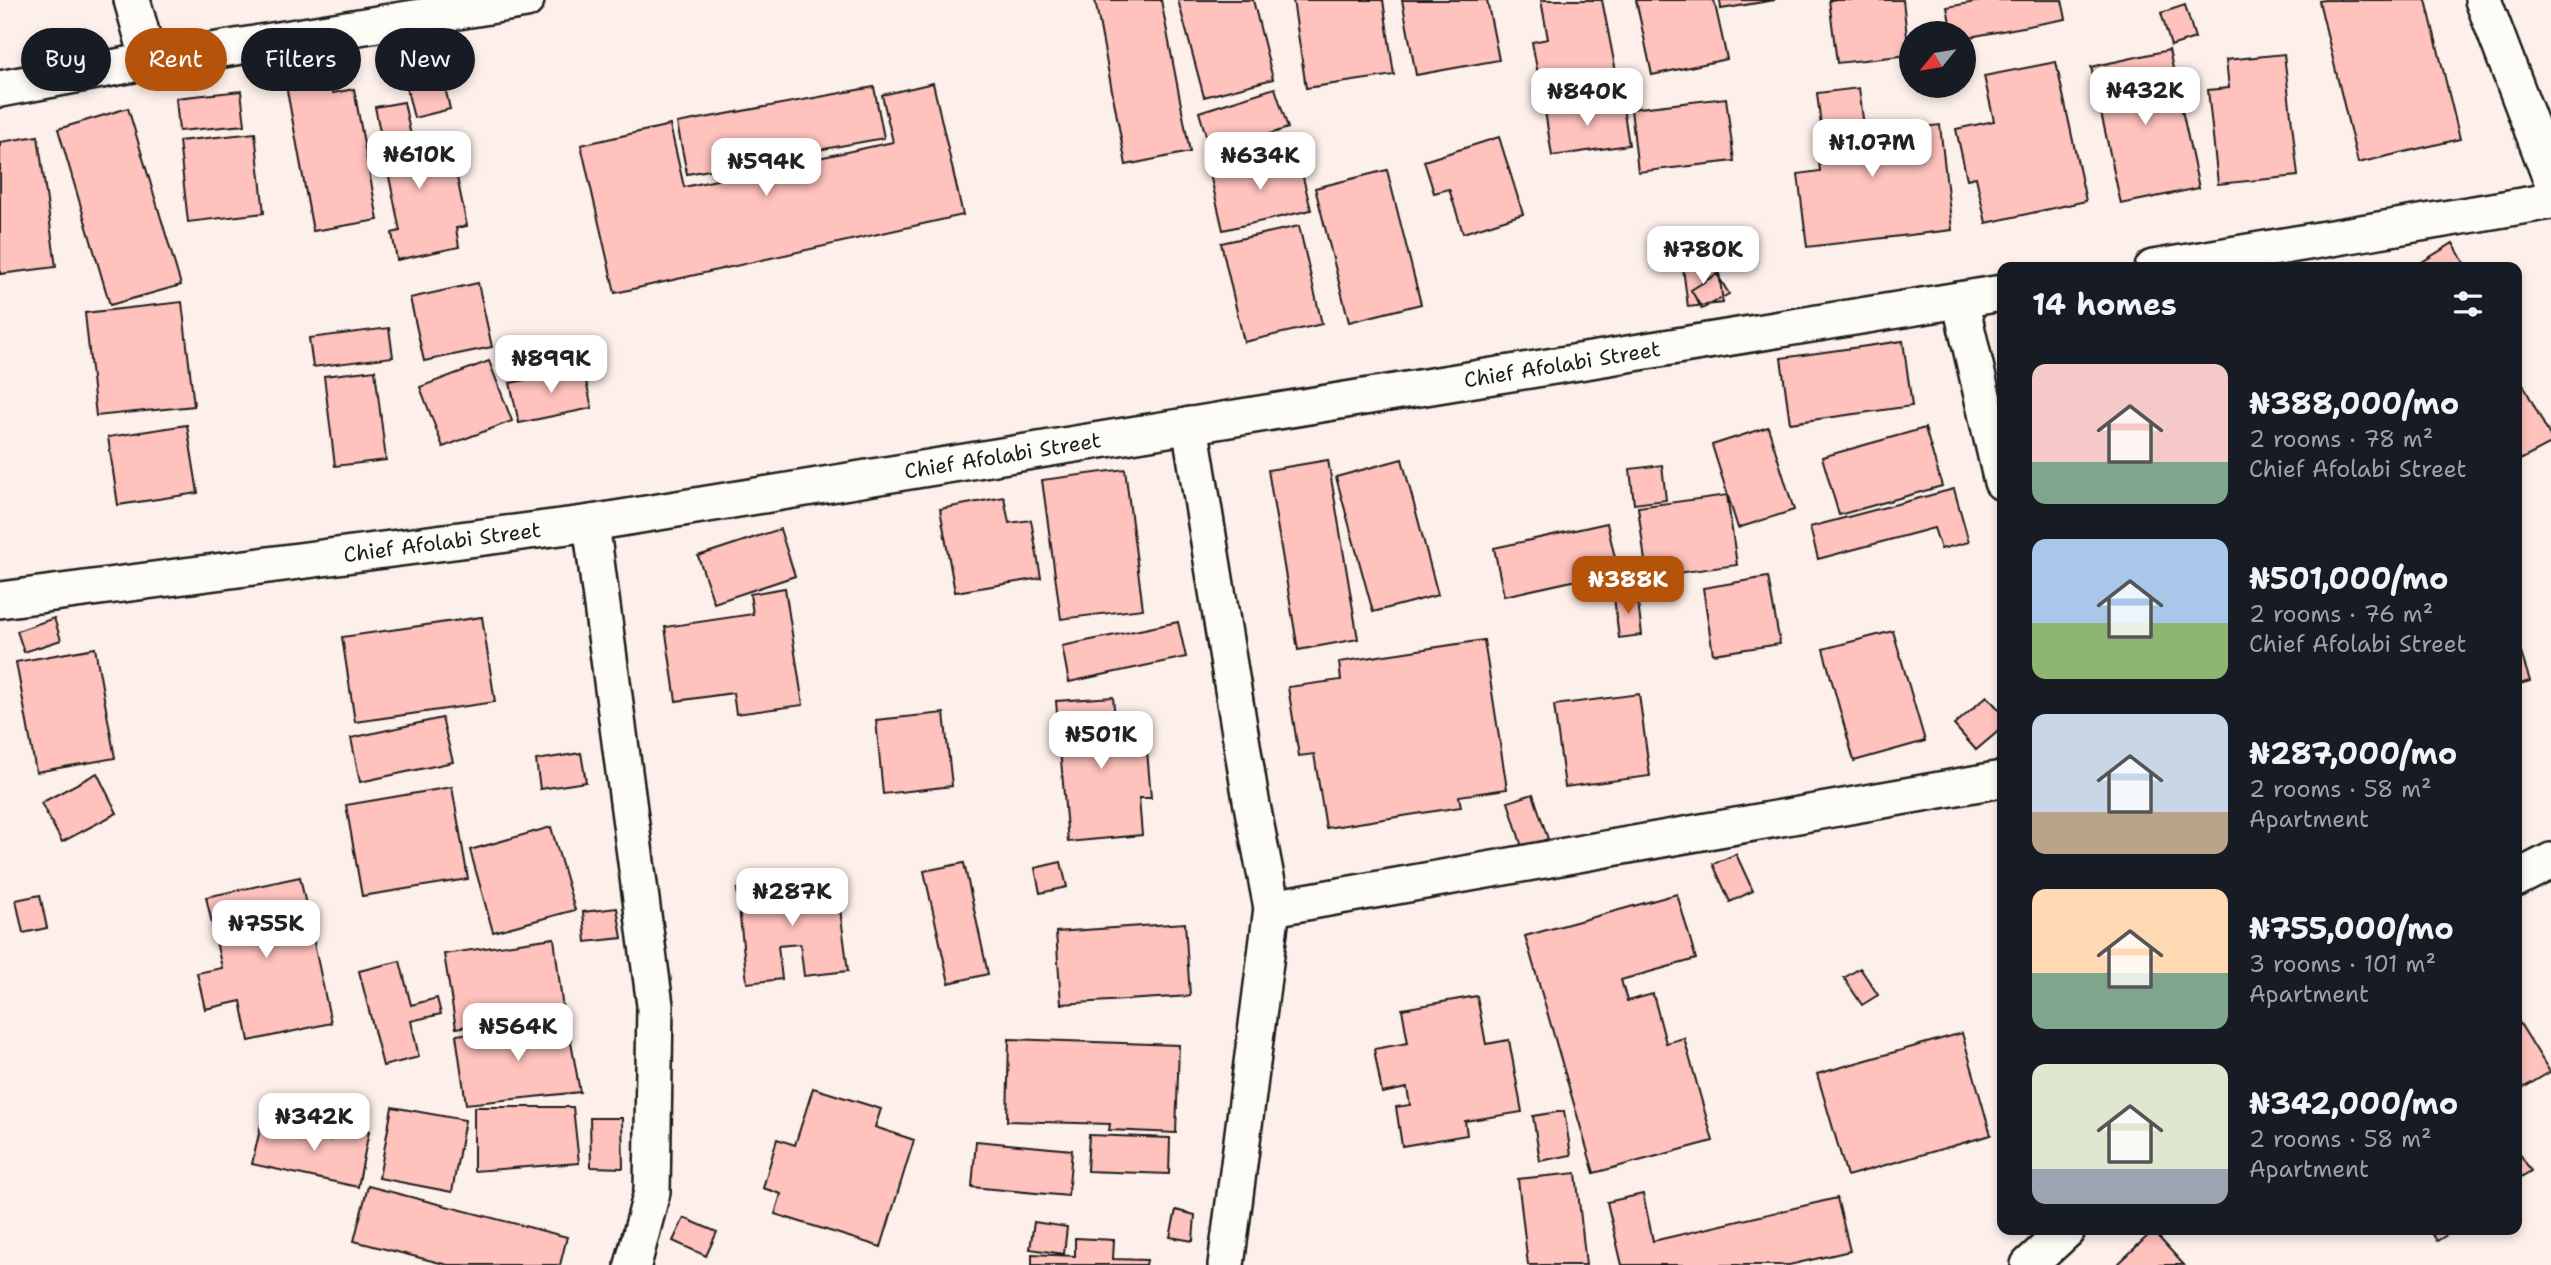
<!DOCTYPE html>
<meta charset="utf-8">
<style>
body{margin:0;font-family:"Shantell Sans",sans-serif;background:#242831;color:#f1f3f6;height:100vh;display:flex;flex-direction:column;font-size:26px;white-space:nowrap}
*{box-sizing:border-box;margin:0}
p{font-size:23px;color:#9ea1a6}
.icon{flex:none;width:38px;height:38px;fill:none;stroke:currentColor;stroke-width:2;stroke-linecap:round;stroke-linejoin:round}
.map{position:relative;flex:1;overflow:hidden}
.panel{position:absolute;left:1997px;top:262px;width:525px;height:973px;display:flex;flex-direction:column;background:#171b24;border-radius:14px;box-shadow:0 4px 10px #0003}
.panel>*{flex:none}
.top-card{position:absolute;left:21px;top:28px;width:665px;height:63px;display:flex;gap:14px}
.needle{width:46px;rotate:240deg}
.controls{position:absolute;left:1899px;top:21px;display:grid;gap:14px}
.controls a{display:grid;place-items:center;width:77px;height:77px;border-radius:50%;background:#171b24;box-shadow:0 4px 10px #0003;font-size:35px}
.price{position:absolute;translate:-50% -60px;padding:0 16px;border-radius:14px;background:#fff;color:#222;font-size:23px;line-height:46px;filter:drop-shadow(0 2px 4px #0008)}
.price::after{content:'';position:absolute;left:50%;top:42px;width:21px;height:16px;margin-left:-10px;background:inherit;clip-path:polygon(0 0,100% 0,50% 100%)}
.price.selected{background:#b45309;color:#fff}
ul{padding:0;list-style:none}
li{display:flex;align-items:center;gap:21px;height:175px;padding:0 35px}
li span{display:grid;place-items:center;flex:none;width:196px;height:140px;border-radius:14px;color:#555}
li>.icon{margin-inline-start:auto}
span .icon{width:84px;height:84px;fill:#fffc;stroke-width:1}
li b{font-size:30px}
h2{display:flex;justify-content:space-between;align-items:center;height:84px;padding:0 35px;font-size:30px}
.chip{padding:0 24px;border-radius:32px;background:#171b24;box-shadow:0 4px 10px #0003;font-size:24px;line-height:63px}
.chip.selected{background:#b45309;color:#fff}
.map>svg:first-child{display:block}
</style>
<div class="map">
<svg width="2551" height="1265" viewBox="0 0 2551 1265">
<rect width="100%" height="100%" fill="#fdf0eb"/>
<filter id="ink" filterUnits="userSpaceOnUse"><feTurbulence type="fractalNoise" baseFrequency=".0143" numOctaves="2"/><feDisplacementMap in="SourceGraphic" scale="14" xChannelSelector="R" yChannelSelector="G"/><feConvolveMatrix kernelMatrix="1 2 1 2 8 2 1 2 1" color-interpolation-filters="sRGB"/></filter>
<g filter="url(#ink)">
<path fill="#ffc2bd" stroke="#1c1c1c" stroke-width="2" d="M1095,0H1161L1190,152L1126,165Z
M1178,0H1253L1273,79L1204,97Z
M1293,0H1383L1394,75L1306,88Z
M1402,0H1487L1499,60L1416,75Z
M1541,0H1602L1619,87L1543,101L1532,42L1548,39Z
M1636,0H1714L1727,59L1652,75Z
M1720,0H1775L1721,9Z
M1829,0H1903L1909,55L1837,63Z
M1986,0H2062L2066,19L1964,38V33H1952L1947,7Z
M2324,0H2426L2460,139L2358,163L2319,1Z
M2185,5L2195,38L2171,46L2161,13Z
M2169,50L2199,188L2121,204L2091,67Z
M2284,54L2298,176L2218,184L2208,90L2229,88L2226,60Z
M327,61L333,93L354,89L378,220L313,231L283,69Z
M439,61L450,109L414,118L402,69Z
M2056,62L2086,201L1986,223L1976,177L1967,179L1956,129L1994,121L1984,76Z
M933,83L963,215L615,293L581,145L670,125L684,187L893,142L882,95Z
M874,87L884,138L687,174L677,123Z
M1275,88L1288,128L1211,153L1199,112Z
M1859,88L1865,134L1940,125L1952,230L1807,247L1798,174L1820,171L1816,135L1822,134L1817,93Z
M241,91L245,125L179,131L176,98Z
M1726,98L1734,161L1638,172L1631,109Z
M1622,100L1629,145L1552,156L1545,111Z
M404,102L417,165L453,158L467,226L456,228L459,247L397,260L392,233L400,231L375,107Z
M128,108L181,285L110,305L58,129Z
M255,133L264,213L188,222L179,141Z
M38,136L56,267L0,274V142Z
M1499,137L1523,214L1463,233L1449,189L1434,193L1424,161Z
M1297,153L1311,210L1223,230L1210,174Z
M1387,170L1421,304L1349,322L1315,188Z
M1299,226L1322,324L1244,342L1221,243Z
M2453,243L2467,268H2412Z
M1718,264L1723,303L1688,307L1683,268Z
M1717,274L1729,294L1702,309L1691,290Z
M478,283L492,347L424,361L410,298Z
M182,302L194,406L96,416L85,313Z
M389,328L393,357L313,367L309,338Z
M1903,341L1912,406L1790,423L1781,358Z
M489,361L512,421L443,447L420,387Z
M583,368L592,408L519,423L510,383Z
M375,370L386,460L335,466L324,376Z
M2518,375L2551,438V444L2516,462V376Z
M187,425L198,493L118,505L108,437Z
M1768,427L1794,510L1738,528L1712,445Z
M1925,428L1942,486L1839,515L1822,457Z
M1402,459L1438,595L1373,612L1336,477Z
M1328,460L1358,639L1298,650L1268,470Z
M1662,465L1666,500L1634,504L1630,469Z
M1125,469L1143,609L1061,619L1042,480Z
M1954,489L1969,542L1941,549L1934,528L1818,559L1810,527Z
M1727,495L1737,565L1647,577L1638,507Z
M1004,497L1009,523L1031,520L1041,578L955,592L940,509Z
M1607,523L1618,571L1504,596L1494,548Z
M780,529L795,576L714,603L698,556Z
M1768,577L1780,644L1713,654L1703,588Z
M785,588L803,705L736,714L733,693L676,701L665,627L753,614L750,594Z
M1637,594L1642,635L1619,638L1614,597Z
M482,617L495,702L355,722L342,637Z
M54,618L61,640L24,652L17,631Z
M1178,622L1186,657L1069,682L1062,646Z
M1893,631L1925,741L1854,761L1823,649Z
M1484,640L1507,789L1459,796L1461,807L1326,828L1314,754L1299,756L1288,687L1341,680L1339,662Z
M95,648L115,758L36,772L16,662Z
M2521,653L2530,681L2516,685V655Z
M1639,694L1650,776L1565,787L1554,705Z
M1987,696L2002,713V728L1976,750L1954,725Z
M1113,697L1116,730L1145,727L1151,798H1139L1142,835L1068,842L1056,701Z
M944,713L952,786L883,794L876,720Z
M442,718L453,762L360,782L351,738Z
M581,753L586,782L540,789L536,760Z
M97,773L117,813L62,842L41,803Z
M452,787L468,879L362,896L346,805Z
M1533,794L1548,839L1522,847L1508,802Z
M551,827L575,910L493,932L470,850Z
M1736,854L1753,891L1730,902L1713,864Z
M1061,862L1067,887L1040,893L1035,868Z
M964,863L988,974L949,983L924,871Z
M300,877L331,1023L249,1041L241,1001L205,1009L197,973L222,968L206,897Z
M836,878L848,971L804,976L800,944L778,946L782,979L747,983L737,889Z
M1677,894L1696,959L1621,980L1627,1001L1653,994L1666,1043L1684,1038L1713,1141L1594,1173L1525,936Z
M40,895L47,928L23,933L16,900Z
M617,908L622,938L586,942L583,912Z
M1185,923L1190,996L1061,1004L1056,932Z
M554,938L563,1010L456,1028L444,954Z
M400,961L411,1005L437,998L441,1014L411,1021L419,1057L383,1066L359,971Z
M1860,968L1878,995L1862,1005L1844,978Z
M1477,996L1486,1044L1509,1040L1522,1112L1465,1121L1467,1135L1402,1146L1396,1107L1410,1105L1407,1088L1382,1093L1374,1049L1408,1043L1402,1009Z
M2516,1017L2550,1072L2516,1092Z
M567,1020L580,1092L466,1104L456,1035Z
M1962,1033L1991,1135L1847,1176L1817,1074Z
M1009,1039L1179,1045L1176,1133L1109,1130L1110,1124L1007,1121Z
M813,1088L881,1109L875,1127L914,1140L881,1247L775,1214L781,1194L763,1188L777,1139L795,1145Z
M392,1107L465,1120L452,1192L379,1178Z
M474,1107H573L579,1163L474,1171Z
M1564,1111L1571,1155L1540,1161L1533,1116Z
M590,1118H622L623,1168L591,1167Z
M334,1123L369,1131L358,1187L252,1164L261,1125L331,1140Z
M1089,1135L1170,1138L1169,1174L1087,1171Z
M976,1141L1072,1150L1068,1196L972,1187Z
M2516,1148L2531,1171L2516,1180Z
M1576,1173L1586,1265H1528L1518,1179Z
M368,1186L567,1237L560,1265H448L354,1241Z
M1643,1194L1653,1241L1837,1198L1850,1251L1789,1265H1622L1607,1202Z
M1176,1210L1195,1215L1193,1241L1170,1237Z
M684,1218L717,1232L706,1256L673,1241Z
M1034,1222L1067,1227L1064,1254L1030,1249Z
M2430,1230H2455L2437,1241Z
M2153,1231L2184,1265H2117Z
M1075,1238L1114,1240L1113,1259L1147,1260L1146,1265H1032V1254L1075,1256Z"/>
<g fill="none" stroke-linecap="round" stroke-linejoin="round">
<g stroke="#1c1c1c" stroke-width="40">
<g id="street">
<path d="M132,0L149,61"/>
<path d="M2483,0L2551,179"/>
<path d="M0,89L149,61L526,0"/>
<path d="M2153,268L2551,201"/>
<path d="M1960,300L2002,482"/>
<path d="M1190,425L1251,800L1272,908L1226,1265"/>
<path d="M591,523L655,1005L652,1192L633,1265"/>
<path id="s1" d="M0,600L591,523L2002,293"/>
<path d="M2516,879L2551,861"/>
<path d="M1272,908L2002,779"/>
<path d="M2029,1265L2067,1230"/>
</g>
</g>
<use href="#street" stroke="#fdfcf7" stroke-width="35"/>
</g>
</g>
<g text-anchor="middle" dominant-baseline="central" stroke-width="7" stroke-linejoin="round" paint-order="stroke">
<g font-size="21" fill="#1c1c1c" stroke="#fdfcf7">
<text stroke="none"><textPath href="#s1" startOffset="1580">Chief Afolabi Street</textPath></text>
<text stroke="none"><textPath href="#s1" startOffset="1013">Chief Afolabi Street</textPath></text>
<text stroke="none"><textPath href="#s1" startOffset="446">Chief Afolabi Street</textPath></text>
</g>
</g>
</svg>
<div class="controls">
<a><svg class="needle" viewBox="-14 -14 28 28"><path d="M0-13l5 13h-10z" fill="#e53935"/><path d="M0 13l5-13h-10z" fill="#9ea1a6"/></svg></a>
</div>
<b class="price" style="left:2145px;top:127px">₦432K</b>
<b class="price" style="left:1587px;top:128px">₦840K</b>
<b class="price" style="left:1872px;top:179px">₦1.07M</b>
<b class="price" style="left:419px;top:191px">₦610K</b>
<b class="price" style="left:1260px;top:192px">₦634K</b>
<b class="price" style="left:766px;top:198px">₦594K</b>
<b class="price" style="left:1703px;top:286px">₦780K</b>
<b class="price" style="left:551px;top:395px">₦899K</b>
<b class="price selected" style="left:1628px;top:616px">₦388K</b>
<b class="price" style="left:1101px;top:771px">₦501K</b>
<b class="price" style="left:792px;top:928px">₦287K</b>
<b class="price" style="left:266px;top:960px">₦755K</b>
<b class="price" style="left:518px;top:1063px">₦564K</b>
<b class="price" style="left:314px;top:1153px">₦342K</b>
<div class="top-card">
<a class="chip">Buy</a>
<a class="chip selected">Rent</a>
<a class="chip">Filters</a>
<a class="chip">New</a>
</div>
<section class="panel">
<h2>14 homes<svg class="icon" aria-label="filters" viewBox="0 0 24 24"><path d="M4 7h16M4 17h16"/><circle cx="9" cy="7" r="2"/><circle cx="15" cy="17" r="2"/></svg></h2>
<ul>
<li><span style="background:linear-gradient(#f6c9c9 70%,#7fa58c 0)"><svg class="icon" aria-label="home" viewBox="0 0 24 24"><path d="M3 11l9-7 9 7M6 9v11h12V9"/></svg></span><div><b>₦388,000/mo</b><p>2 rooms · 78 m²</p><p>Chief Afolabi Street</p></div></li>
<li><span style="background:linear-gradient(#a9c7e8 60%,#8fb573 0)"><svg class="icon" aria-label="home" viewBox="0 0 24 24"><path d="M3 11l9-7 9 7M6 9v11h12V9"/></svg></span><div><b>₦501,000/mo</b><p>2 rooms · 76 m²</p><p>Chief Afolabi Street</p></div></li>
<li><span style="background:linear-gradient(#c9d6e8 70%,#b9a48a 0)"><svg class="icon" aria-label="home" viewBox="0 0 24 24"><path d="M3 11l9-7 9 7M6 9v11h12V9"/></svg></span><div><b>₦287,000/mo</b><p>2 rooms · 58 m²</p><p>Apartment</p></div></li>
<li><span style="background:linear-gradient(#ffd9b3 60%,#7fa58c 0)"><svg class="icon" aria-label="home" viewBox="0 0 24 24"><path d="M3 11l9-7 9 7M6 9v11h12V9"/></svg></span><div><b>₦755,000/mo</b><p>3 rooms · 101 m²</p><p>Apartment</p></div></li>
<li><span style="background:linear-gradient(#dfe7d0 75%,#9aa5b1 0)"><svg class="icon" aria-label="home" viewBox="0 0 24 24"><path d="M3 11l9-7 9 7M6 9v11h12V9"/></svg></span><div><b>₦342,000/mo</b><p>2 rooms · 58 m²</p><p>Apartment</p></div></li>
</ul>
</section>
</div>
